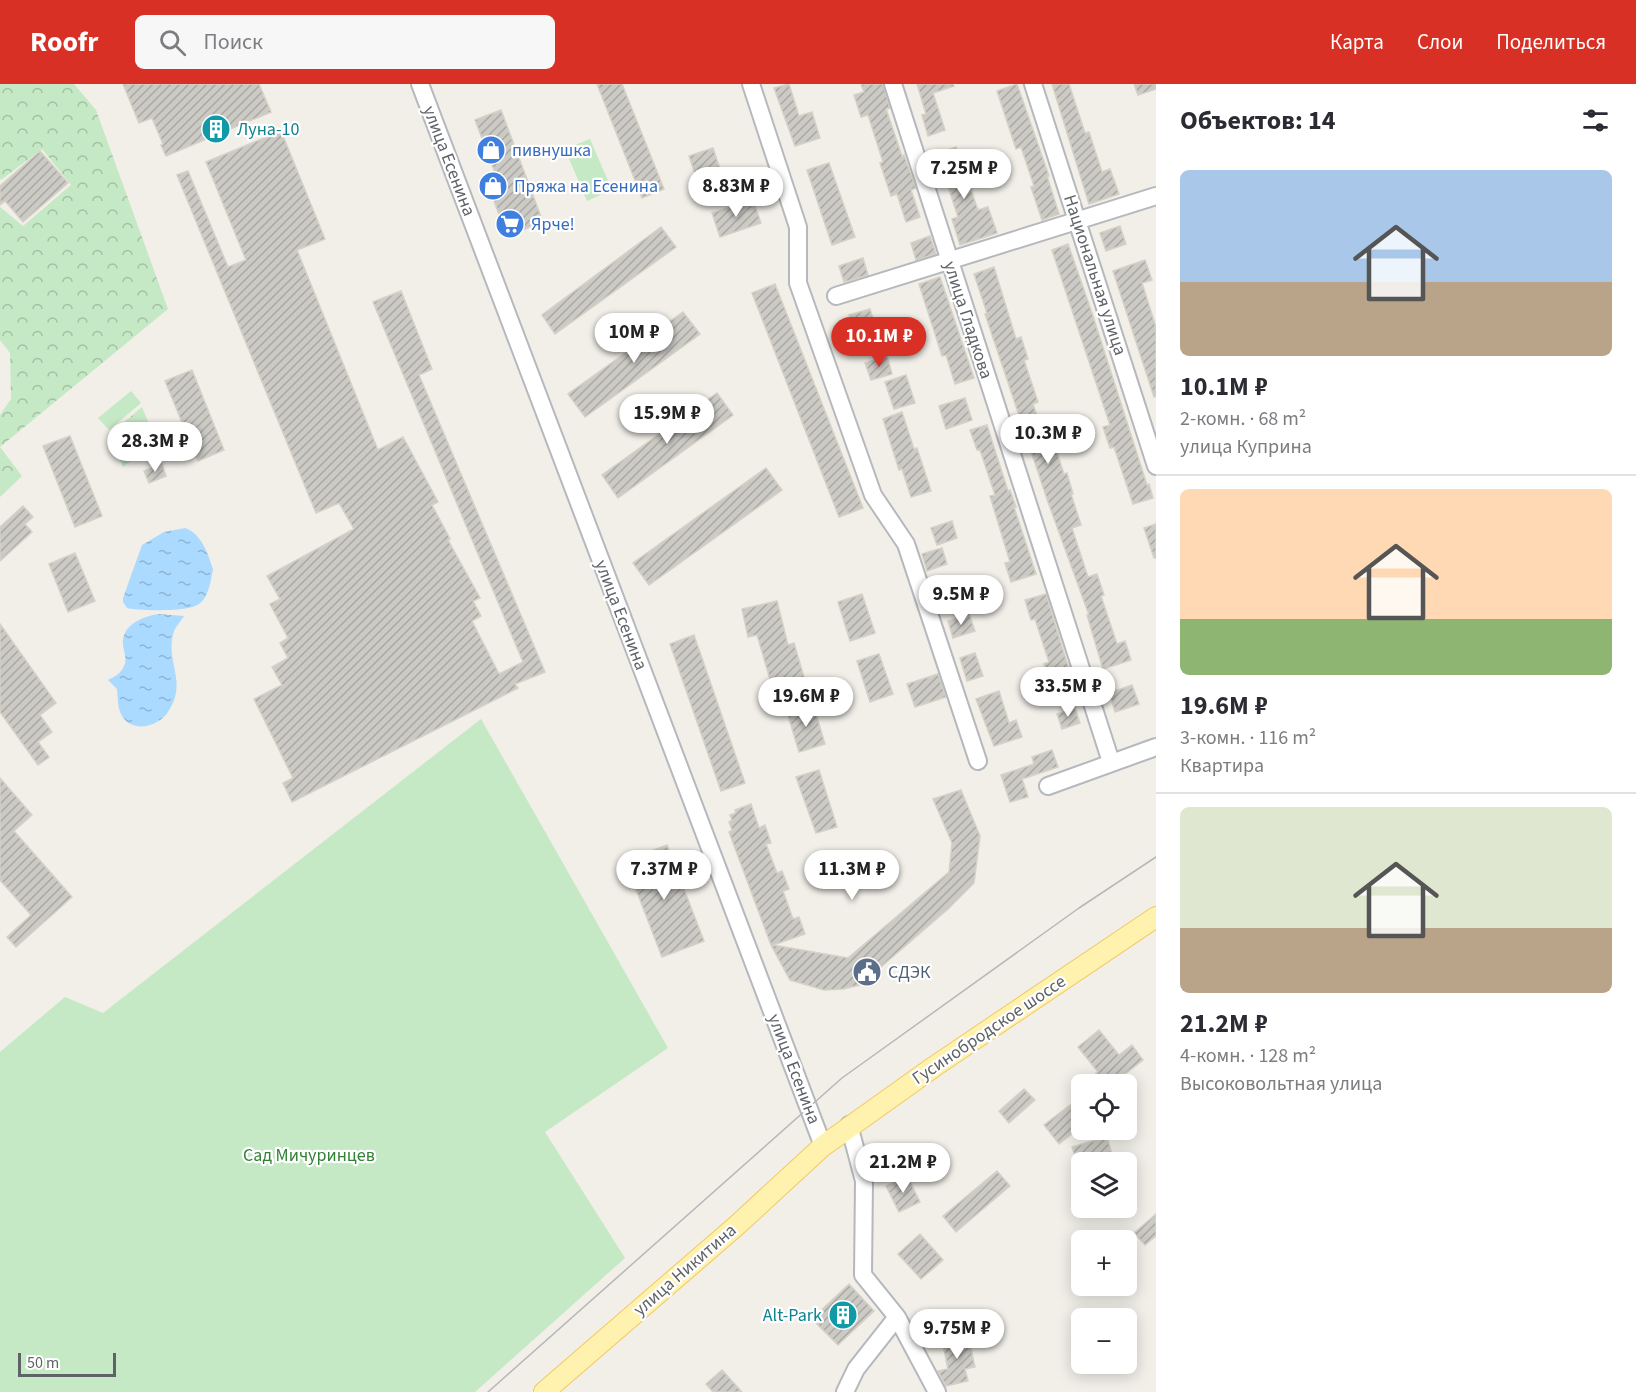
<!DOCTYPE html>
<html lang="ru">
<meta charset="utf-8">
<style>
body{margin:0;font-family:"Source Sans 3",sans-serif;background:#f7f7f7;color:#2b2b33;height:100vh;display:flex;flex-direction:column;font-size:22px;white-space:nowrap}
*{box-sizing:border-box;margin:0}
p{font-size:20px;color:#7c7c81}
.icon{flex:none;width:33px;height:33px;fill:none;stroke:currentColor;stroke-width:2;stroke-linecap:round;stroke-linejoin:round}
.map{position:relative;flex:1;overflow:hidden}
.sheet{display:flex;flex-direction:column;background:#fff;width:480px}
.sheet>*{flex:none}
.controls{position:absolute;left:1071px;top:990px;display:grid;gap:12px}
.controls a{display:grid;place-items:center;width:66px;height:66px;border-radius:9px;background:#fff;box-shadow:0 3px 15px #0003;font-size:30px}
.scale{position:absolute;left:18px;bottom:15px;width:98px;box-sizing:border-box;padding-left:6px;border:3px solid #5f6368;border-top:0;font-size:16px;line-height:21px;white-space:nowrap;color:#5f6368;-webkit-text-stroke:4px #fff;paint-order:stroke}
.price{position:absolute;translate:-50% -51px;padding:0 14px;border-radius:21px;background:#fff;color:#222;font-size:20px;line-height:39px;filter:drop-shadow(0 2px 3px #0008)}
.price::after{content:'';position:absolute;left:50%;top:36px;width:18px;height:14px;margin-left:-9px;background:inherit;clip-path:polygon(0 0,100% 0,50% 100%)}
.price.current{background:#d93025;color:#fff}
ul{padding:0;list-style:none}
li{display:grid;align-content:center;gap:12px;height:318px;padding:0 24px}
li+li{border-top:2px solid #e1e1e2}
li span{display:grid;place-items:center;height:186px;border-radius:9px;color:#555}
li>.icon{margin-inline-start:auto}
span .icon{width:108px;height:108px;fill:#fffc;stroke-width:1}
li b{font-size:26px}
h2{display:flex;justify-content:space-between;align-items:center;height:72px;padding:0 24px;font-size:26px}
header{display:flex;align-items:center;gap:36px;box-sizing:border-box;height:84px;padding:0 30px;background:#d93025;color:#fff}
header strong{font-size:28px}
nav{display:flex;gap:33px;margin-inline-start:auto;font-size:21px}
.search{width:420px;height:54px;background:#f7f7f7;display:flex;align-items:center;gap:15px;box-sizing:border-box;padding:0 21px;border-radius:9px;color:#7c7c81;font-size:22px}
main{display:flex;flex:1;min-height:0}
.map>svg:first-child{display:block}
</style>
<header>
<strong>Roofr</strong>
<div class="search"><svg class="icon" aria-label="search" viewBox="0 0 24 24"><circle cx="10" cy="10" r="6"/><path d="M15 15l6 6"/></svg>Поиск</div>
<nav><a>Карта</a><a>Слои</a><a>Поделиться</a></nav>
</header>
<main>
<div class="map">
<svg width="1156" height="1308" viewBox="0 0 1156 1308">
<defs>
<pattern id="forest-crowns" width="20" height="18" patternUnits="userSpaceOnUse" patternTransform="scale(1.5)"><rect width="20" height="18" fill="#c5e8c5"/><path d="M2 6a3 3 0 1 1 6 0M12 15a3 3 0 1 1 6 0" fill="none" stroke="#a3c0a4"/></pattern>
<pattern id="water-ripples" width="26" height="14" patternUnits="userSpaceOnUse" patternTransform="scale(1.5)"><rect width="26" height="14" fill="#aadaff"/><path d="M2 4q2-2 4 0t4 0M15 11q2-2 4 0t4 0" fill="none" stroke="#8eb4d2"/></pattern>
<pattern id="building-hatch" width="6" height="6" patternUnits="userSpaceOnUse" patternTransform="scale(1.5)"><rect width="6" height="6" fill="#cccac5"/><path d="M-1 1l2-2M0 6l6-6M5 7l2-2" fill="none" stroke="#a9a8a4"/></pattern>
</defs>
<rect width="100%" height="100%" fill="#f1efe8"/>
<path fill="url(#forest-crowns)" d="M0,0H74L96,26L168,225L0,363L22,392L0,413V331L11,315L10,269L0,256V123L23,142L71,101L42,65L1,96L0,94Z
M142,323L156,357L123,383L110,350Z"/>
<path fill="#c5e8c5" d="M590,55L612,106L587,117L565,65Z
M131,307L141,319L109,346L98,334Z
M481,635L668,964L545,1048L625,1174L475,1308H0V968L65,913L103,929Z"/>
<path fill="url(#water-ripples)" d="M185,444C202,450 208,470 213,485C211,495 209,513 199,520C189,528 140,527 127,524L123,518V514L142,461L164,448Z
M159,530L184,532C181,537 176,542 174,547C164,578 189,597 168,628C159,642 133,650 122,632C117,624 118,613 117,605L108,596C114,593 120,590 123,584C128,576 124,569 123,561C121,541 143,532 159,530Z"/>
<path fill="url(#building-hatch)" stroke="#d6d1c6" stroke-width="1.5" d="M123,0H259L271,28L166,72L161,61L163,60L152,34L139,39Z
M597,0H622L664,105L642,114Z
M789,0L799,32L812,28L820,54L795,62L774,4Z
M861,0H883L890,24L886,25L902,72L904,71L916,104L911,106L920,133L906,138L897,110L891,112L880,79L883,78L868,31L861,33L854,11L864,8Z
M917,0H953L954,2L933,9L945,46L928,52L922,31L926,30Z
M1017,0L1049,92H1047L1059,130L1042,136L1031,103L1034,102L1021,63L1016,65L997,7Z
M1052,0H1069L1085,49L1089,48L1102,88L1110,85L1119,110L1089,120Z
M1134,0H1156V5L1138,11Z
M501,26L543,138L507,152L487,98L497,94L475,36Z
M281,47L325,155L297,166L378,366L403,353L438,418L432,421L450,455L448,456L480,514L473,517L481,532L472,537L499,590L523,578L373,218L401,207L432,285L419,291L545,588L515,600L518,604L292,718L283,699L293,694L254,615L282,601L272,583L288,574L280,559L288,554L270,520L280,515L267,492L354,445L339,419L316,429L177,91L188,87L228,183L246,176L206,78Z
M956,63L978,126L988,123L997,149L960,161L952,135L958,133L942,84L938,85L934,71Z
M713,64L725,100L701,108L689,72Z
M40,67L68,99L23,138L5,117L0,121V102Z
M829,79L855,153L832,161L807,86Z
M753,116L761,139L720,153L712,129Z
M1120,142L1126,160L1106,167L1100,149Z
M661,143L676,163L555,250L542,231Z
M930,152L936,170L916,176L911,159Z
M1068,160L1092,229L1147,401L1149,400L1153,414L1133,420L1114,363L1110,364L1103,343L1110,341L1052,166Z
M863,174L868,191L844,198L839,182Z
M1145,176L1152,196L1142,199L1156,243V312L1154,313L1113,187Z
M994,183L1016,255L1021,253L1028,275L1024,276L1038,318L1033,320L1045,356L1052,354L1064,390L1067,389L1073,410H1071L1081,441L1072,444L1088,493L1097,490L1104,511L1101,512L1117,560L1125,557L1131,576L1103,585L1087,531H1089L1048,418L985,230L987,229L974,190Z
M940,193L974,294L955,300L946,271L942,272L919,200Z
M775,200L863,424L839,433L752,209Z
M870,225L877,248L857,255L849,231Z
M683,228L700,250L585,333L568,310Z
M887,272L892,290L871,296L865,279Z
M192,286L224,366L198,377L165,297Z
M906,291L915,319L894,325L885,298Z
M717,309L733,331L618,414L602,391Z
M965,314L972,336L946,345L939,322Z
M902,328L914,365L917,364L931,407L911,413L902,385L899,386L883,335Z
M987,341L1008,407L1010,406L1016,423H1014L1036,490L1011,498L1005,479L1010,478L990,412L995,411L980,366H977L970,346Z
M70,352L102,432L75,443L43,362Z
M162,380L166,392L149,399L144,387Z
M766,384L782,406L649,501L633,479Z
M23,422L33,433L25,440L32,448L0,477V443Z
M952,437L957,454L937,461L931,444Z
M1156,440V474H1154L1144,444Z
M942,464L947,480L927,487L922,470Z
M75,469L95,517L68,528L49,480Z
M862,510L875,549L850,557L838,518Z
M1046,510L1072,595L1051,602L1044,580L1049,578L1035,535L1031,536L1025,516Z
M777,517L788,561L794,559L806,600L774,609L757,551L748,553L742,525Z
M969,530L975,547L953,554L948,537Z
M0,540L56,619L40,631L52,648L38,658L49,673L38,681L0,628Z
M694,551L745,699L721,707L670,560Z
M975,569L983,592L967,597L960,574Z
M879,570L893,610L870,618L857,577Z
M938,590L946,613L915,623L907,600Z
M1132,601L1139,620L1115,628L1109,609Z
M999,607L1009,639L1016,636L1022,653L994,662L976,615Z
M813,620L825,660L799,668L787,628Z
M1075,624L1080,639L1062,645L1057,630Z
M1052,666L1058,683L1022,695L1028,713L1010,718L1001,691L1034,680L1032,673Z
M819,686L837,743L816,749L796,693Z
M0,694L32,731L14,747L72,813L16,863L7,853L31,831L0,796Z
M961,706L980,752L974,799L948,825L860,901L843,905L824,906L790,896L771,861L729,748L732,746L729,738L732,736L730,731L736,729L735,726L751,720L759,744L765,741L771,759L766,760L777,789L782,787L789,805L783,807L793,835L799,833L805,850L773,861L848,874L949,788L952,759L933,715Z
M667,761L704,857L662,873L625,777Z
M1099,946L1119,971L1132,961L1143,976L1112,1000H1105L1096,989L1098,988L1078,963Z
M1024,1005L1035,1016L1009,1039L999,1027Z
M1082,1012V1042L1059,1060L1044,1041Z
M1107,1053L1114,1078H1077L1072,1063Z
M997,1087L1010,1102L956,1148L943,1132Z
M907,1092L920,1118L899,1128L886,1102Z
M1156,1130V1152L1145,1161L1134,1149Z
M920,1150L943,1176L921,1195L898,1170Z
M849,1200L874,1227L838,1261L812,1235Z
M968,1251L975,1283L965,1285L968,1297L946,1302L938,1287L948,1285L942,1256Z
M722,1286L742,1308H713L706,1300Z"/>
<g fill="none" stroke-linecap="round" stroke-linejoin="round">
<g stroke="#b5b8bc" stroke-width="20">
<path id="minor" d="M420,0L823,1062
M751,0L798,143V199L873,411L906,460L978,677
M893,0L1111,678
M1033,0L1156,382
M836,212L1156,112
M1048,702L1156,663
M897,1233L937,1308
M845,1308L856,1285L897,1233L863,1191L864,1097L849,1041"/>
</g>
<g stroke="#f2c960" stroke-width="22">
<path id="major" d="M544,1308L735,1143L823,1062L935,982L1156,833"/>
</g>
<use href="#minor" stroke="#fff" stroke-width="16"/>
<use href="#major" stroke="#fff2af" stroke-width="20"/>
<path stroke="#b6b7b8" stroke-width="1.5" d="M488,1308L842,994L1079,824L1156,773"/>
</g>
<defs>
<g id="building-disc" transform="scale(1.5)"><circle r="9.5" fill="#0f9aa8" stroke="#fff"/><path d="M-4-6H4V6H1V3H-1V6H-4ZM-2.5-4.3h1.7v1.8h-1.7ZM.8-4.3h1.7v1.8H.8ZM-2.5-1h1.7V.8h-1.7ZM.8-1h1.7V.8H.8Z" fill="#fff"/></g>
<g id="shop-disc" transform="scale(1.5)"><circle r="9.5" fill="#3f7fe0" stroke="#fff"/><path d="M-5-2.5h2.3a2.7 3.5 0 0 1 5.4 0H5L5.5 6h-11ZM-1.5-2.5h3a1.5 2.3 0 0 0-3 0Z" fill="#fff"/></g>
<g id="supermarket-disc" transform="scale(1.5)"><circle r="9.5" fill="#3f7fe0" stroke="#fff"/><path d="M-6-5.5h2.5l.6 2H6L4.5 2H-2.5L-4.4-4H-6ZM-1.5 3.2a1.3 1.3 0 1 0 .1 0ZM3 3.2a1.3 1.3 0 1 0 .1 0Z" fill="#fff"/></g>
<g id="civic-disc" transform="scale(1.5)"><circle r="9.5" fill="#5c6f8a" stroke="#fff"/><path d="M-.6-6.5H3V-4.5H.6V-3L4-1V1h2V6H-6V1h2V-1L-.6-3ZM-1.2 2.5V6h2.4V2.5Z" fill="#fff"/></g>
</defs>
<g fill-rule="evenodd">
<use href="#building-disc" x="216" y="45"/>
<use href="#shop-disc" x="491" y="66"/>
<use href="#shop-disc" x="493" y="102"/>
<use href="#supermarket-disc" x="510" y="140"/>
<use href="#civic-disc" x="867" y="888"/>
<use href="#building-disc" x="843" y="1231"/>
</g>
<g text-anchor="middle" dominant-baseline="central" stroke-width="4.5" stroke-linejoin="round" paint-order="stroke">
<g font-size="18" fill="#0d838f" stroke="#fff" text-anchor="start">
<text x="237" y="45">Луна-10</text>
<text x="822" y="1231" text-anchor="end">Alt-Park</text>
</g>
<g font-size="18" fill="#366cbe" stroke="#fff" text-anchor="start">
<text x="512" y="66">пивнушка</text>
<text x="514" y="102">Пряжа на Есенина</text>
<text x="531" y="140">Ярче!</text>
</g>
<g font-size="18" fill="#5f6368" stroke="#fff">
<text transform="translate(449 77) rotate(69)">улица Есенина</text>
<text transform="translate(1095 191) rotate(72)">Национальная улица</text>
<text transform="translate(968 236) rotate(72)">улица Гладкова</text>
<text transform="translate(621 531) rotate(69)">улица Есенина</text>
<text transform="translate(989 946) rotate(-34)">Гусинобродское шоссе</text>
<text transform="translate(794 985) rotate(69)">улица Есенина</text>
<text transform="translate(685 1186) rotate(-41)">улица Никитина</text>
</g>
<g font-size="18" fill="#4e5e75" stroke="#fff" text-anchor="start">
<text x="888" y="888">СДЭК</text>
</g>
<g font-size="18" fill="#348238" stroke="#fff">
<text x="309" y="1071">Сад Мичуринцев</text>
</g>
</g>
</svg>
<div class="controls">
<a><svg class="icon" aria-label="locate" viewBox="0 0 24 24"><circle cx="12" cy="12" r="6"/><path d="M12 2v4M12 18v4M2 12h4M18 12h4"/></svg></a>
<a><svg class="icon" aria-label="layers" viewBox="0 0 24 24"><path d="M12 4l9 5-9 5-9-5zM3 14l9 5 9-5"/></svg></a>
<a>+</a>
<a>−</a>
</div>
<div class="scale">50 m</div>
<b class="price" style="left:964px;top:116px">7.25M ₽</b>
<b class="price" style="left:736px;top:134px">8.83M ₽</b>
<b class="price" style="left:634px;top:280px">10M ₽</b>
<b class="price current" style="left:879px;top:284px">10.1M ₽</b>
<b class="price" style="left:667px;top:361px">15.9M ₽</b>
<b class="price" style="left:1048px;top:381px">10.3M ₽</b>
<b class="price" style="left:155px;top:389px">28.3M ₽</b>
<b class="price" style="left:961px;top:542px">9.5M ₽</b>
<b class="price" style="left:1068px;top:634px">33.5M ₽</b>
<b class="price" style="left:806px;top:644px">19.6M ₽</b>
<b class="price" style="left:664px;top:817px">7.37M ₽</b>
<b class="price" style="left:852px;top:817px">11.3M ₽</b>
<b class="price" style="left:903px;top:1110px">21.2M ₽</b>
<b class="price" style="left:957px;top:1276px">9.75M ₽</b>
</div>
<section class="sheet">
<h2>Объектов: 14<svg class="icon" aria-label="filters" viewBox="0 0 24 24"><path d="M4 7h16M4 17h16"/><circle cx="9" cy="7" r="2"/><circle cx="15" cy="17" r="2"/></svg></h2>
<ul>
<li><span style="background:linear-gradient(#a9c7e8 60%,#b9a48a 0)"><svg class="icon" aria-label="home" viewBox="0 0 24 24"><path d="M3 11l9-7 9 7M6 9v11h12V9"/></svg></span><div><b>10.1M ₽</b><p>2-комн. · 68 m²</p><p>улица Куприна</p></div></li>
<li><span style="background:linear-gradient(#ffd9b3 70%,#8fb573 0)"><svg class="icon" aria-label="home" viewBox="0 0 24 24"><path d="M3 11l9-7 9 7M6 9v11h12V9"/></svg></span><div><b>19.6M ₽</b><p>3-комн. · 116 m²</p><p>Квартира</p></div></li>
<li><span style="background:linear-gradient(#dfe7d0 65%,#b9a48a 0)"><svg class="icon" aria-label="home" viewBox="0 0 24 24"><path d="M3 11l9-7 9 7M6 9v11h12V9"/></svg></span><div><b>21.2M ₽</b><p>4-комн. · 128 m²</p><p>Высоковольтная улица</p></div></li>
</ul>
</section>
</main>
